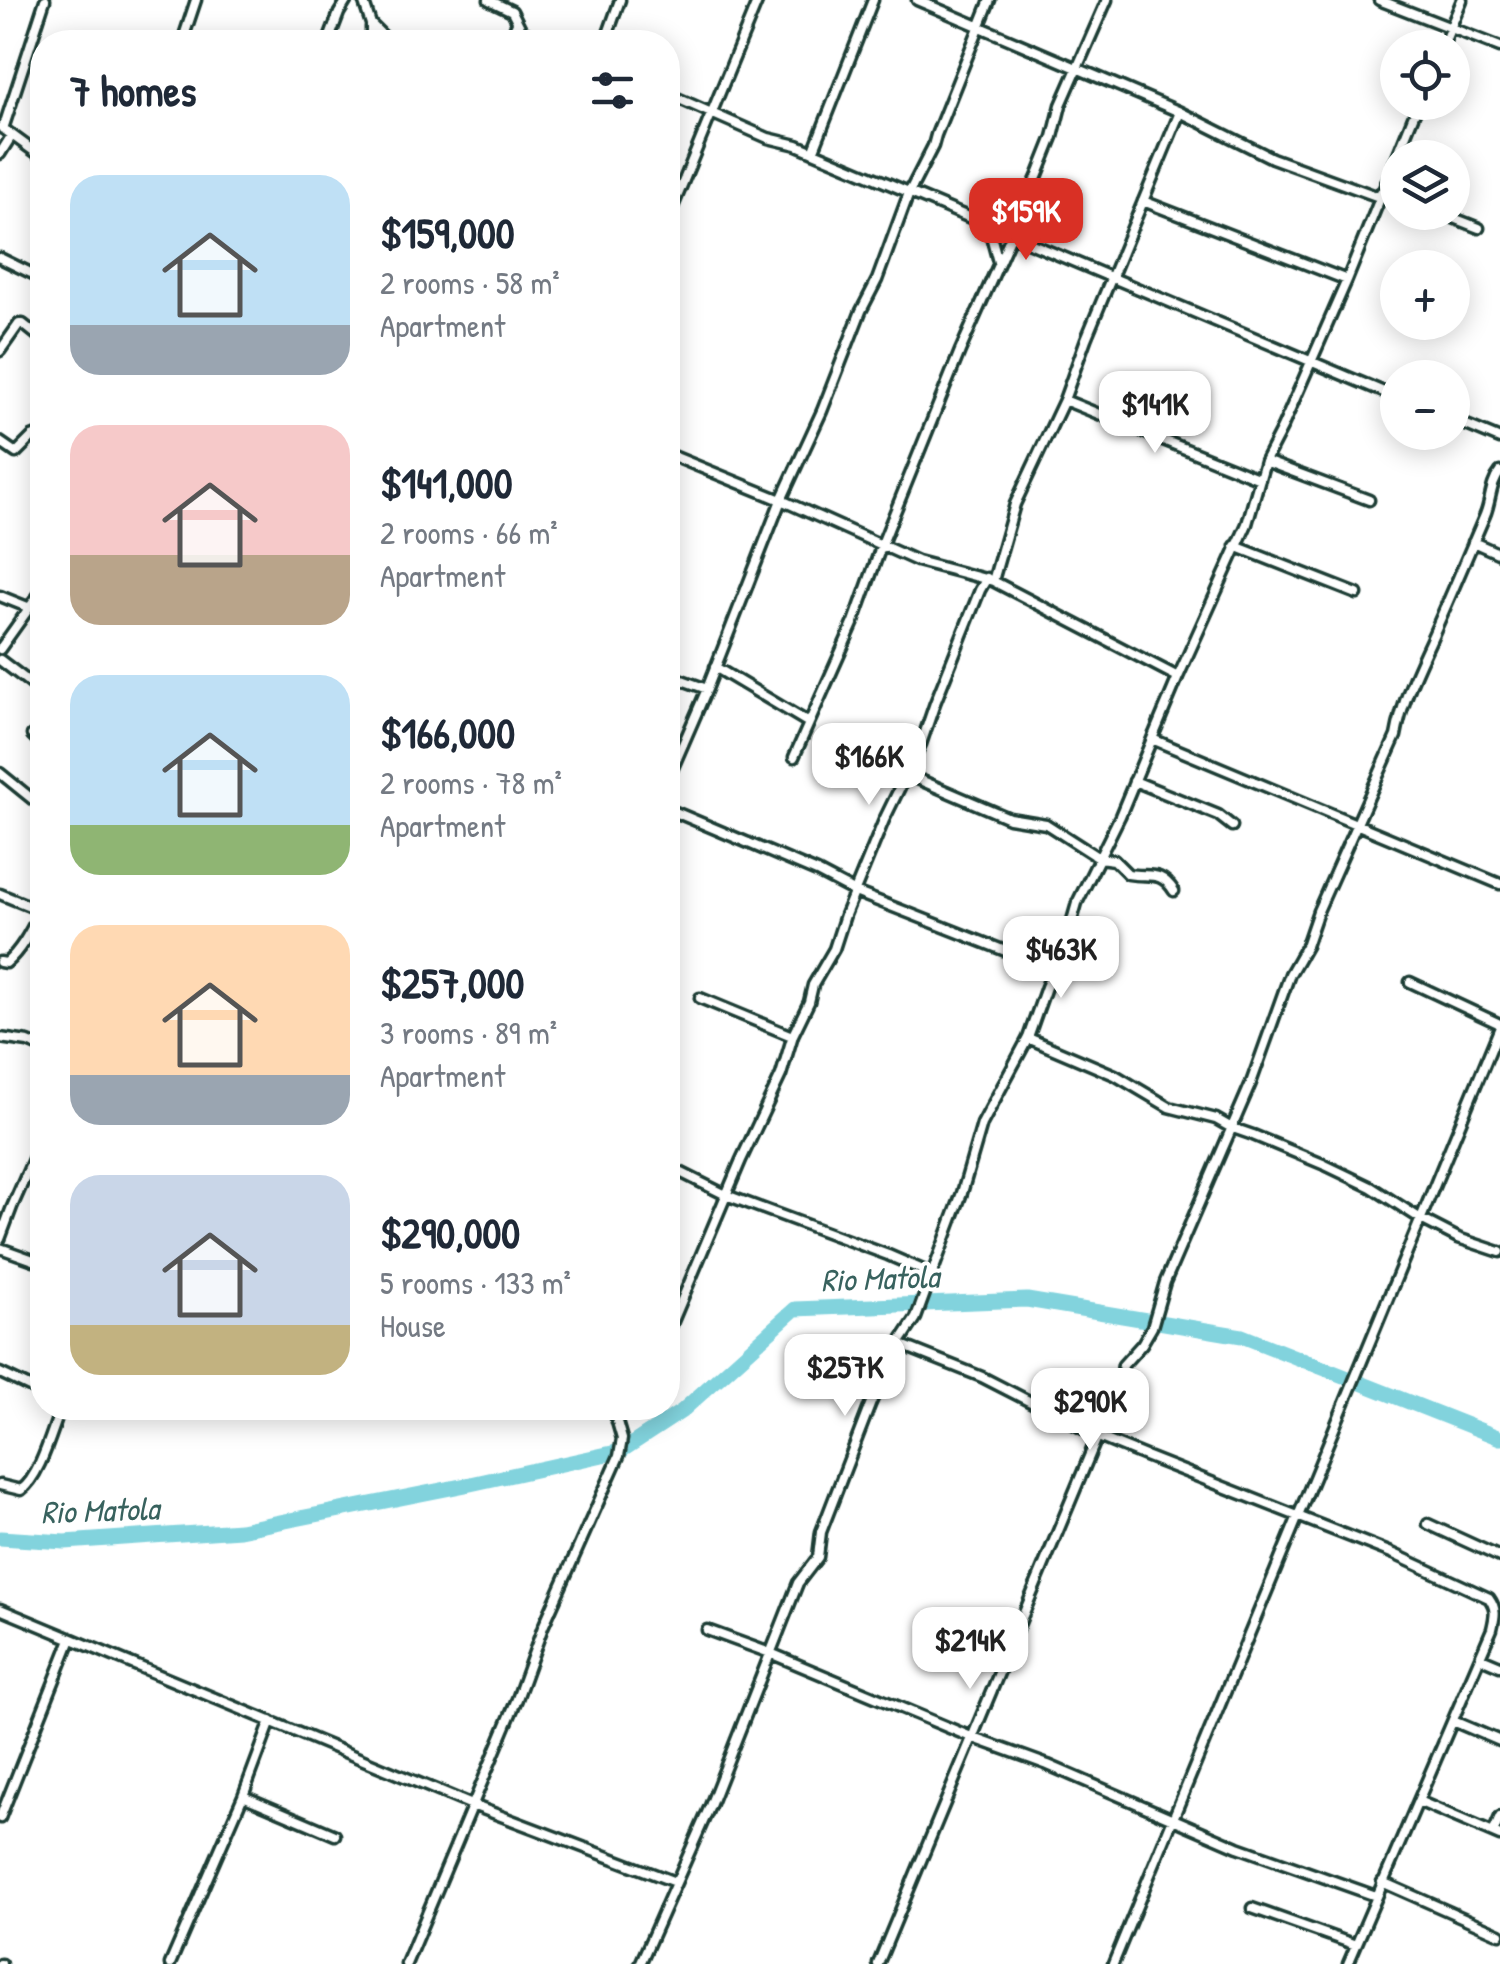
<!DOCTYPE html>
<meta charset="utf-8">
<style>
body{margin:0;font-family:"Patrick Hand",sans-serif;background:#f2f2f3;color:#1f2937;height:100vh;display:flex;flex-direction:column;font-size:38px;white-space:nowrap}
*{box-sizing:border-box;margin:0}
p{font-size:32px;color:#747a83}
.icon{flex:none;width:55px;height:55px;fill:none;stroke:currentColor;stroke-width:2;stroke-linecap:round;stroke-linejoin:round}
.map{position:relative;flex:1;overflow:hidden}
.details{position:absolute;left:30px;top:30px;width:650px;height:1390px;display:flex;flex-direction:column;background:#fff;border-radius:40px;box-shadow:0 5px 25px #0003}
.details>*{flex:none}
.buttons{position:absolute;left:1380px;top:30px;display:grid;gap:20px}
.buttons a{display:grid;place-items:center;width:90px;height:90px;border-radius:50%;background:#fff;box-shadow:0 5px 25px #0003;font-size:50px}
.price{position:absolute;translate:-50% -85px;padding:0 22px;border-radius:20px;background:#fff;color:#222;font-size:32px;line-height:65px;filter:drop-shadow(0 2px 5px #0008)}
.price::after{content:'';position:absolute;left:50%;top:60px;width:30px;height:22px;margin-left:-15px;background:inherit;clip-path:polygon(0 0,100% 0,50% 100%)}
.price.on{background:#d93025;color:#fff}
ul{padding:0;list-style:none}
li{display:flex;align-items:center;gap:30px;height:250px;padding:0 40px}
li span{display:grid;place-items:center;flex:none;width:280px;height:200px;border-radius:30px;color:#555}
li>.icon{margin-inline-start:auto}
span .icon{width:120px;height:120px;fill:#fffc;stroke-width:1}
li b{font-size:42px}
h2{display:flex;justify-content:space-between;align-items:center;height:120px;padding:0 40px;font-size:42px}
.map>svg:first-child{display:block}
</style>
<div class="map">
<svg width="1500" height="1964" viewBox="0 0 1500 1964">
<rect width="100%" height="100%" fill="#fff"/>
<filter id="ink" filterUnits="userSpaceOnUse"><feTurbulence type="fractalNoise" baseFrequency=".01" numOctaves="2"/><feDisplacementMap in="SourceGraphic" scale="20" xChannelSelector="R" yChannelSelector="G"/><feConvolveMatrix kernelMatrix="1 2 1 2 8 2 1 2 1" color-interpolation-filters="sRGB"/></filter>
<g filter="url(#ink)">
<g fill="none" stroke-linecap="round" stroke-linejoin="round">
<path stroke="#82d3dd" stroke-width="15" d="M0,1538L65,1542L240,1530L466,1485L621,1451L682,1411L795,1309L1027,1300L1242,1336L1500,1438"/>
<g stroke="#1f3d34" stroke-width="15">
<path id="street" d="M363,0L371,24V42
M489,0L512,11L522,31L543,42
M917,0L1180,112L1086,339L1064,400L1015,504L993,581
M1379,0L1500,47
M371,24L389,42
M182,42L196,0
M328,42L339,13L347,0
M508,42L517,23
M605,42L620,0
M1442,48L1462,0
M668,94L768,138L797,145L880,180L1398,398
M1180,112L1272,158L1379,197
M1,127L42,157
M3,129L45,0
M813,152L873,0
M0,154L12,135
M1381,192L1398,198
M1143,201L1347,280
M1438,212L1479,228
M668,219L758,0
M989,228L998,262
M0,258L37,276L42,274
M0,351L19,324H23L38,336L42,335
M1064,400L1260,479
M1452,419L1500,439
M0,442L16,453L32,437L42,433
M668,454L781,500L917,561L993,581L1178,677L1152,739
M1265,461L1369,500
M1473,542L1500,554
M1235,546L1357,594
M0,596L30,608
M0,649L42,590
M0,660L42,692
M715,667L809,723
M668,675L707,689
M1178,677L1247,524L1265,461L1282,428L1347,280L1419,102
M32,735L42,745
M794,757L854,622L882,544L960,351L1037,177L1053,137L1061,105L1107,0
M0,773L42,807
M906,774L1009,818L1046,824L1099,858L1114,860L1128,874C1149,878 1160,869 1174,891
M668,779L707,689L781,500L822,411L861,311L877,280L909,193L933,146L936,135L990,0
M1134,781L1218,815L1232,826
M668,809L817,872L855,892L1054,970
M0,894L42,911
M0,962L6,963C22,949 31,930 41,911
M1410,982L1500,1024
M700,998L792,1036
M0,1038L28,1042L42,1048
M1028,1038L1115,1075L1169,1107L1216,1119L1230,1127L1253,1135L1325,1165L1371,1187L1421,1219L1458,1238L1500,1252
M668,1166L726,1195L888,1255L932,1274L962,1193L982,1124L1028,1038L1046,987L1064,949L1077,903L1120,816L1152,739L1500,884
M0,1239L12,1207L42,1139
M0,1248L42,1263
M668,1333L741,1160L781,1075L793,1035L809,1002L813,985L834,949L845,915L884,820L921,744L935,703L980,590L987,578
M899,1344L982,1377L1101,1438L1145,1456L1394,1554L1489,1598C1497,1609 1495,1616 1492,1629L1348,1964
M0,1373L42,1393
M386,1408L395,1412L404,1408
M1101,1438L1117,1400L1123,1365L1142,1344L1152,1327L1165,1282L1251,1083L1290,974L1306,946L1318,911L1396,736C1402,702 1416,672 1430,642C1449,600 1467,557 1485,515C1491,501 1490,484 1500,472
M0,1485L21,1490C40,1477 52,1430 61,1408
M1428,1524L1500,1557
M0,1609L472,1805L675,1882
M707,1630L770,1653L971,1737L1048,1765L1238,1847L1376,1896
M1481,1658L1500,1666
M1453,1721L1500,1741
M243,1796L335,1835
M1418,1801L1500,1836
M0,1818L71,1639
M1493,1833L1500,1817
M1382,1882L1500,1934
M1252,1908L1356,1945
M0,1964H1
M170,1964L243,1796L271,1721
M406,1964L517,1699L543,1627L619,1456L622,1439L613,1408
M640,1964L710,1806L798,1583L818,1557L821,1532L870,1405L893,1353L916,1318L932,1274
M878,1964L1098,1435
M1113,1964L1500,1027"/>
</g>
<use href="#street" stroke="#fff" stroke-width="8"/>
</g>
</g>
<g text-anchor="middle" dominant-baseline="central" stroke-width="8" stroke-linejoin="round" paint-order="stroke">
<g font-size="32" font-style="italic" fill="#38625e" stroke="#fff">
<text transform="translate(880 1278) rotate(-2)">Rio Matola</text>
<text transform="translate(100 1510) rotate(-2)">Rio Matola</text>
</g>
</g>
</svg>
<div class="buttons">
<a><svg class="icon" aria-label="locate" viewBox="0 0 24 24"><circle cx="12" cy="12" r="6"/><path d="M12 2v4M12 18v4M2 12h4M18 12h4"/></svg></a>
<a><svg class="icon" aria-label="layers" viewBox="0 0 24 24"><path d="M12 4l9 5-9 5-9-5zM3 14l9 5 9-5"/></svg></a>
<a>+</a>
<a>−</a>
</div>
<b class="price on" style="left:1026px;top:263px">$159K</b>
<b class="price" style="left:1155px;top:456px">$141K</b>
<b class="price" style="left:869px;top:808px">$166K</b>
<b class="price" style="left:1061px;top:1001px">$463K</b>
<b class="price" style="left:845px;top:1419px">$257K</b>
<b class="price" style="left:1090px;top:1453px">$290K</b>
<b class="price" style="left:970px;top:1692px">$214K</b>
<section class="details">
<h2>7 homes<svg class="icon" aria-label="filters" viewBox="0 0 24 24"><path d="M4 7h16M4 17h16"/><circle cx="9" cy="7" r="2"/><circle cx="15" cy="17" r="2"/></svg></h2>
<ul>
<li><span style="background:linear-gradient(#bfe0f5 75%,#9aa5b1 0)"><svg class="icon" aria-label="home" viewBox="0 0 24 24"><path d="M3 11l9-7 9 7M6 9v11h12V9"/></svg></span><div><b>$159,000</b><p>2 rooms · 58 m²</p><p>Apartment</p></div></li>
<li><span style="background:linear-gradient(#f6c9c9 65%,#b9a48a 0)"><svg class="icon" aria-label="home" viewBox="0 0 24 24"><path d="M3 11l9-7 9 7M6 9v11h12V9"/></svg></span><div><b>$141,000</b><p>2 rooms · 66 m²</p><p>Apartment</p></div></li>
<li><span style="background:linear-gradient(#bfe0f5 75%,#8fb573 0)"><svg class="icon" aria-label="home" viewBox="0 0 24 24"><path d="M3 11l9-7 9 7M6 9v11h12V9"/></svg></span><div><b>$166,000</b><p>2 rooms · 78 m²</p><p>Apartment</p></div></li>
<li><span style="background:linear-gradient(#ffd9b3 75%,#9aa5b1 0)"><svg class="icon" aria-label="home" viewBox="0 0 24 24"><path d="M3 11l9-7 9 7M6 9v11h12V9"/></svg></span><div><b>$257,000</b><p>3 rooms · 89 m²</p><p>Apartment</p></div></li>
<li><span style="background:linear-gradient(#c9d6e8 75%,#c2b280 0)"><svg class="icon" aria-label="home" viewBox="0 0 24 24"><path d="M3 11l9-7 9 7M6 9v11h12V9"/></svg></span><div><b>$290,000</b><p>5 rooms · 133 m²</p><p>House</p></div></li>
</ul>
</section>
</div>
